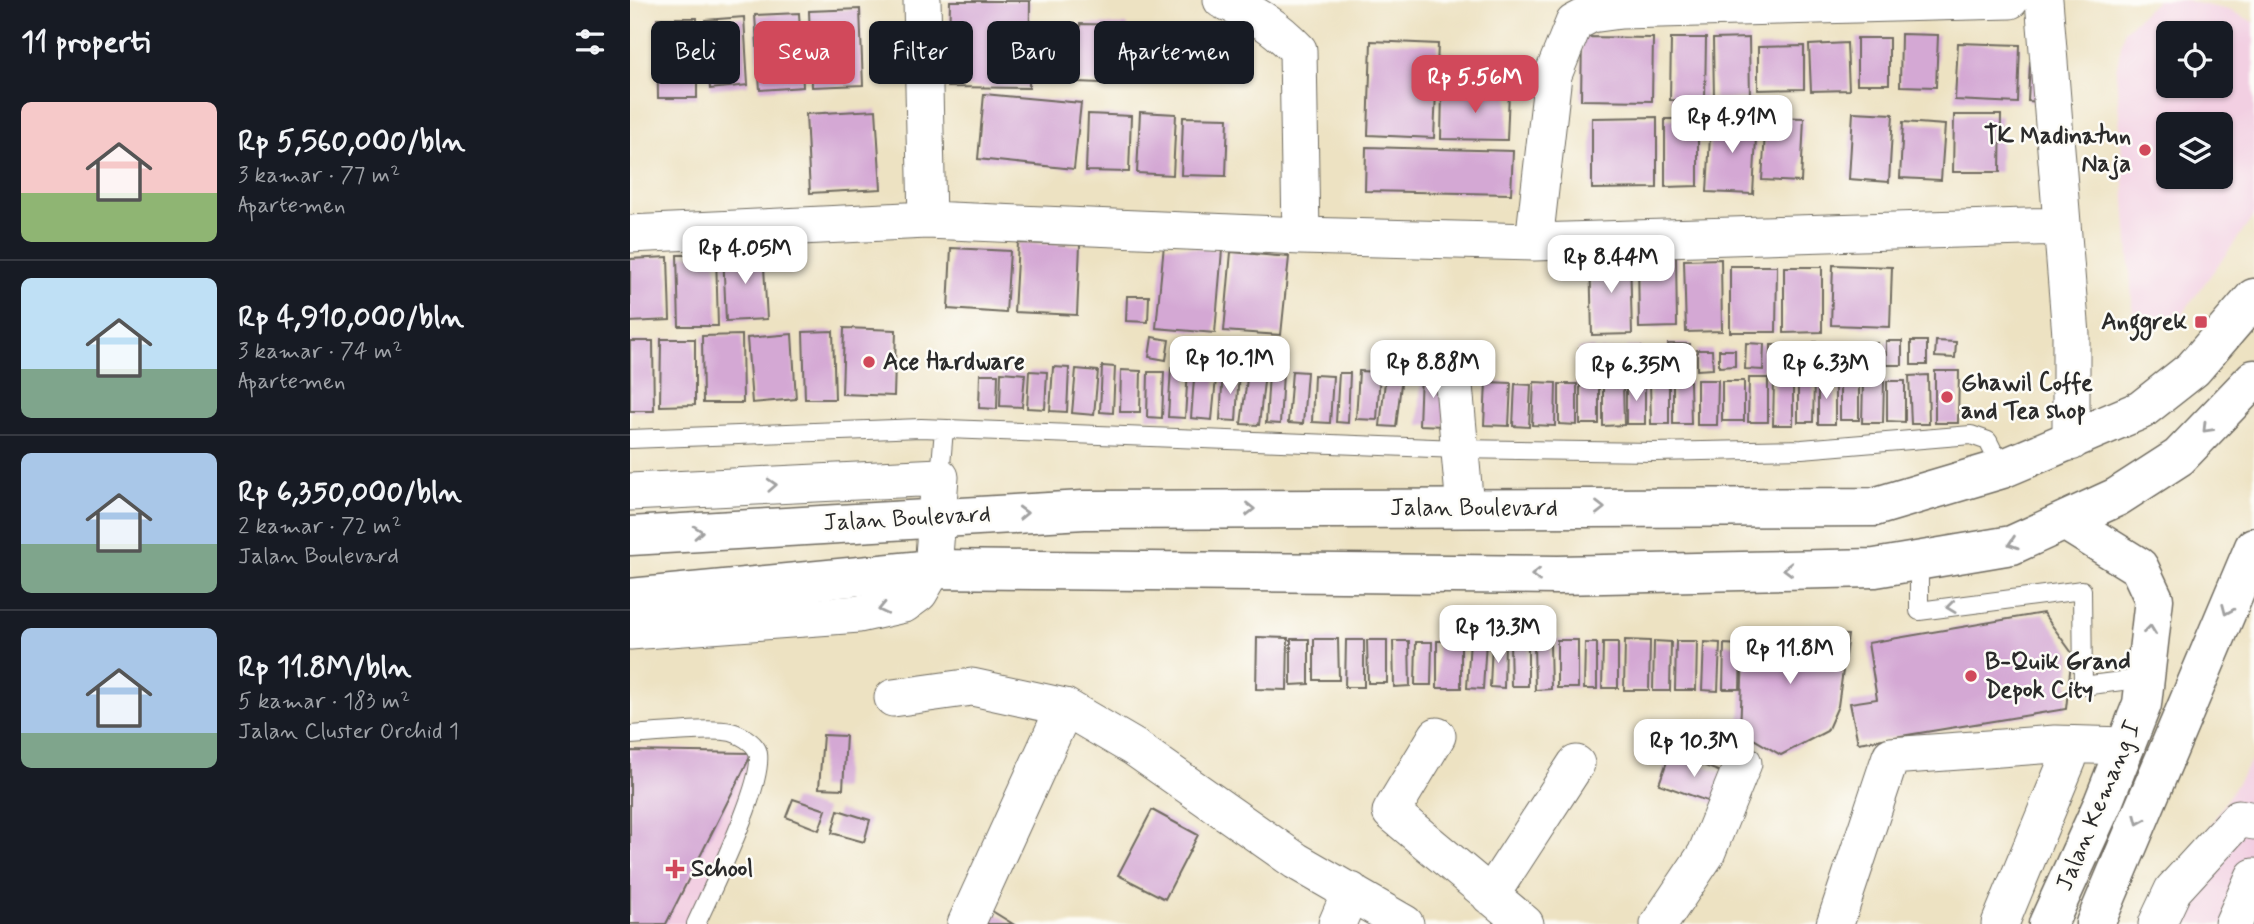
<!DOCTYPE html>
<html lang="id">
<meta charset="utf-8">
<style>
body{margin:0;font-family:Mynerve,sans-serif;background:#20242c;color:#f1f3f6;height:100vh;display:flex;flex-direction:column;font-size:26px;white-space:nowrap}
*{box-sizing:border-box;margin:0}
p{font-size:23px;color:#9ea1a6}
.icon{flex:none;width:38px;height:38px;fill:none;stroke:currentColor;stroke-width:2;stroke-linecap:round;stroke-linejoin:round}
.map{position:relative;flex:1;overflow:hidden}
.panel{display:flex;flex-direction:column;background:#171b24;width:630px}
.panel>*{flex:none}
.banner{position:absolute;left:21px;top:21px;width:665px;height:63px;display:flex;gap:14px}
.tools{position:absolute;left:1526px;top:21px;display:grid;gap:14px}
.tools a{display:grid;place-items:center;width:77px;height:77px;border-radius:10px;background:#171b24;box-shadow:0 2px 5px #0004;font-size:35px}
.price{position:absolute;translate:-50% -60px;padding:0 16px;border-radius:14px;background:#fff;color:#222;font-size:23px;line-height:46px;filter:drop-shadow(0 2px 4px #0008)}
.price::after{content:'';position:absolute;left:50%;top:42px;width:21px;height:16px;margin-left:-10px;background:inherit;clip-path:polygon(0 0,100% 0,50% 100%)}
.price.current{background:#d1495b;color:#fff}
ul{padding:0;list-style:none}
li{display:flex;align-items:center;gap:21px;height:175px;padding:0 21px}
li+li{border-top:2px solid #363941}
li span{display:grid;place-items:center;flex:none;width:196px;height:140px;border-radius:10px;color:#555}
li>.icon{margin-inline-start:auto}
span .icon{width:84px;height:84px;fill:#fffc;stroke-width:1}
li b{font-size:30px}
h2{display:flex;justify-content:space-between;align-items:center;height:84px;padding:0 21px;font-size:30px}
.chip{padding:0 24px;border-radius:10px;background:#171b24;box-shadow:0 2px 5px #0004;font-size:24px;line-height:63px}
.chip.current{background:#d1495b;color:#fff}
main{display:flex;flex:1;min-height:0}
.map>svg:first-child{display:block}
</style>
<main>
<section class="panel">
<h2>11 properti<svg class="icon" aria-label="filters" viewBox="0 0 24 24"><path d="M4 7h16M4 17h16"/><circle cx="9" cy="7" r="2"/><circle cx="15" cy="17" r="2"/></svg></h2>
<ul>
<li><span style="background:linear-gradient(#f6c9c9 65%,#8fb573 0)"><svg class="icon" aria-label="home" viewBox="0 0 24 24"><path d="M3 11l9-7 9 7M6 9v11h12V9"/></svg></span><div><b>Rp 5,560,000/bln</b><p>3 kamar · 77 m²</p><p>Apartemen</p></div></li>
<li><span style="background:linear-gradient(#bfe0f5 65%,#7fa58c 0)"><svg class="icon" aria-label="home" viewBox="0 0 24 24"><path d="M3 11l9-7 9 7M6 9v11h12V9"/></svg></span><div><b>Rp 4,910,000/bln</b><p>3 kamar · 74 m²</p><p>Apartemen</p></div></li>
<li><span style="background:linear-gradient(#a9c7e8 65%,#7fa58c 0)"><svg class="icon" aria-label="home" viewBox="0 0 24 24"><path d="M3 11l9-7 9 7M6 9v11h12V9"/></svg></span><div><b>Rp 6,350,000/bln</b><p>2 kamar · 72 m²</p><p>Jalan Boulevard</p></div></li>
<li><span style="background:linear-gradient(#a9c7e8 75%,#7fa58c 0)"><svg class="icon" aria-label="home" viewBox="0 0 24 24"><path d="M3 11l9-7 9 7M6 9v11h12V9"/></svg></span><div><b>Rp 11.8M/bln</b><p>5 kamar · 183 m²</p><p>Jalan Cluster Orchid 1</p></div></li>
</ul>
</section>
<div class="map">
<svg width="1624" height="924" viewBox="0 0 1624 924">
<rect width="100%" height="100%" fill="#fdfcf7"/>
<filter id="ink" filterUnits="userSpaceOnUse"><feTurbulence type="fractalNoise" baseFrequency=".0143" numOctaves="2"/><feDisplacementMap in="SourceGraphic" scale="14" xChannelSelector="R" yChannelSelector="G"/><feConvolveMatrix kernelMatrix="1 2 1 2 8 2 1 2 1" color-interpolation-filters="sRGB"/></filter>
<filter id="wash" filterUnits="userSpaceOnUse"><feTurbulence type="fractalNoise" baseFrequency=".00686" numOctaves="4" result="noise"/><feDisplacementMap in="SourceGraphic" scale="28" xChannelSelector="R" yChannelSelector="G"/><feGaussianBlur stdDeviation="1.57" result="paint"/><feColorMatrix in="noise" values="0 0 0 0 0 0 0 0 0 0 0 0 0 0 0 0 0 1.4 0 .05"/><feComposite in="paint" operator="in"/></filter>
<g filter="url(#wash)">
<rect width="100%" height="100%" fill="#ede2c2"/>
<path fill="#f2cfe2" fill-rule="evenodd" d="M1527,0H1552L1599,10L1624,22V216L1550,317L1503,315L1486,71L1494,31ZM1538,33H1591V86H1538ZM1538,124H1591V177H1538Z
M0,747L128,750L129,768L66,924H0Z
M1624,756V924H1518Z"/>
<g id="blocks">
<path fill="#d4a8d4" d="M320,1H400L399,88L318,87Z
M230,9L233,85L182,87L179,11Z
M169,13L173,87L130,90L125,15Z
M114,17L118,85L80,89L75,20Z
M27,18H67V98H28Z
M450,24L498,25L495,84L447,82Z
M1271,34L1308,35L1306,87L1270,86Z
M952,37L1023,38L1022,101L951,100Z
M1041,38H1076L1075,101L1040,100Z
M1119,38L1120,99H1084L1083,39Z
M1227,38H1259V84H1227Z
M741,41L808,44L804,138L738,135Z
M1217,43L1219,90L1181,91L1179,45Z
M1328,43L1390,45L1388,103L1325,100Z
M1174,46V89L1128,90V47Z
M1400,62L1415,63L1412,102L1398,101Z
M812,90L879,92L877,140L811,139Z
M354,94L451,103L444,169L348,159Z
M246,110L251,189L180,193L176,114Z
M510,112L546,114L543,175L507,173Z
M1223,112L1263,114L1259,182L1219,179Z
M458,114L501,116L499,172L456,171Z
M1324,115H1371L1370,172H1323Z
M553,117L598,118L596,176L551,175Z
M1027,117V188L962,189V118Z
M1081,117L1127,119L1123,194L1077,192Z
M1136,117L1174,118L1171,182L1132,180Z
M1035,119H1068V186L1035,187Z
M1273,122L1315,125L1311,180L1270,178Z
M736,147L883,151L881,194L735,191Z
M388,243L450,245L447,315L384,312Z
M534,245L592,250L585,333L526,328Z
M321,248L380,251L376,313L318,309Z
M133,250L137,319L96,321L93,252Z
M601,252L659,257L651,335L594,331Z
M47,255H86L88,326H49Z
M1000,255L1002,334L962,335L960,256Z
M1046,255L1047,327L1009,328L1008,256Z
M38,257L40,320L0,322V259Z
M1091,259L1092,331L1056,332L1054,260Z
M1203,265L1262,267L1260,327L1201,325Z
M1100,266H1147L1146,332H1100Z
M1154,267H1192V332L1154,333Z
M497,296H519L518,322L496,321Z
M214,328L266,330L264,396L212,394Z
M203,331L205,399H175L173,332Z
M162,334L166,399L122,403L117,338Z
M112,335L113,403H73L72,336Z
M522,337L539,340L536,360L519,357Z
M31,339H65V405L30,406Z
M0,341H23L24,411H0Z
M1256,341H1272V365H1256Z
M1281,341H1297V365H1281Z
M1306,341L1326,342L1325,358L1305,357Z
M1184,342L1199,343L1197,363L1183,361Z
M1206,342L1223,344L1221,363L1203,362Z
M1116,343L1134,344L1133,370L1115,369Z
M1232,343H1247V356H1232Z
M1038,344H1060L1061,367L1039,368Z
M1141,345H1155V370H1141Z
M1162,345H1177V368H1162Z
M997,347H1011V367L996,366Z
M949,348H964L963,370L948,369Z
M969,350H988V371H969Z
M1067,350H1082L1083,369L1067,370Z
M1089,350H1105V366L1089,367Z
M472,366L485,367L483,413L470,412Z
M565,366L587,368L582,420L561,418Z
M423,367L439,368L437,412L420,411Z
M541,368L558,369L555,418L538,417Z
M446,369L468,371L464,415L442,413Z
M491,370L511,371L510,412H490Z
M593,370L609,371L606,421L590,420Z
M399,371L417,372L415,409L397,408Z
M618,371L635,373L629,425L611,424Z
M662,371L677,372L673,424L658,423Z
M729,371L750,372L747,420L726,419Z
M1305,371H1329L1328,423H1305Z
M371,372L395,374L392,407L370,406Z
M518,372H534L532,418L517,417Z
M639,373H653L650,424L636,423Z
M709,373H720L718,423L706,422Z
M756,373L772,375L766,427L750,426Z
M350,374H368L367,409L349,408Z
M791,374L817,375L814,426L789,425Z
M684,375L703,376L700,423L682,422Z
M1298,375L1299,424H1281L1279,376Z
M1188,377L1205,378V424H1188Z
M1119,378H1138V422H1118Z
M1168,379H1184L1183,422H1168Z
M1210,379H1229V420H1210Z
M1067,380H1088L1087,425H1067Z
M1020,381H1039V424H1021Z
M1043,381H1060L1061,424H1043Z
M1092,381H1114V421H1092Z
M1144,381L1163,382V425H1143Z
M1233,381H1254L1253,423H1232Z
M1257,381H1275V422L1257,421Z
M856,382L881,383L879,426L854,425Z
M904,382L926,383L925,426L902,425Z
M1015,382V424H996V383Z
M969,383V424H950V384Z
M993,383L994,425L973,426V384Z
M885,384L901,385L899,427L883,426Z
M929,384H947V425L929,424Z
M1413,613L1442,653L1436,709L1228,743L1220,703L1247,699L1238,643Z
M1132,631L1218,635L1208,706L1197,731L1151,755L1110,731L1114,633Z
M627,637L658,638L657,690L626,689Z
M661,639H679V684L661,685Z
M684,639H708L709,680H684Z
M716,640H734V687H715Z
M737,640H757V683H738Z
M840,640L856,641L853,689L837,688Z
M927,640H948V688H927Z
M995,640L1020,641L1019,690H994Z
M763,641H779L780,686L764,687Z
M807,641H831V688H807Z
M862,641H875L874,688L860,687Z
M880,641H898V686H881Z
M1024,641L1041,642L1040,691H1023Z
M1046,641H1067L1066,690H1045Z
M786,642H802L801,685H785Z
M973,642H988V688H972Z
M1074,642L1090,643L1088,691L1072,690Z
M904,643H920L921,689L905,690Z
M955,643H967V689H954Z
M1094,644L1111,645L1110,689H1093Z
M193,735L216,736L213,789L189,788Z
M0,751L122,753L36,924H0Z
M1040,753L1099,775L1088,805L1029,784Z
M163,799L196,810L189,830L156,817Z
M208,810L240,820L234,842L202,833Z
M522,810L568,835L535,899L488,875Z
M354,906L383,924H343Z"/>
</g>
</g>
<g filter="url(#ink)">
<use href="#blocks" fill-opacity="0" stroke="#6f6b60" stroke-width="2"/>
<g fill="none" stroke-linecap="round" stroke-linejoin="round">
<g stroke="#6f6b60" stroke-width="20">
<path id="lane" d="M0,439L291,428L828,449L1024,452L1172,449L1341,435L1358,441L1372,469
M310,477L314,429
M1289,559V611L1452,590L1453,686L1515,678
M0,735C26,734 78,727 101,732C110,734 123,742 127,750C139,775 79,895 66,924"/>
</g>
<g stroke="#6f6b60" stroke-width="39">
<path id="street" d="M292,0L297,220L671,236L904,242L1431,226
M592,0C623,12 645,26 668,50L671,236
M1414,0L1441,335V442
M0,234L297,220
M904,242L923,75L944,23L961,14L991,10L1380,0
M823,374L835,508
M0,492L310,477L303,569L289,593L274,604L229,614L0,631
M263,698L342,687L435,707L505,748L666,861L775,924
M807,736L761,812L895,924
M1425,744L1496,746
M860,896L946,764
M336,924L435,707
M707,924L721,891
M1029,924L1076,854L1113,763
M1205,924L1261,756L1425,744L1438,759L1370,924
M1527,924L1543,890L1609,818L1624,821
M1603,924L1624,877"/>
</g>
<g stroke="#6f6b60" stroke-width="41">
<path id="secondary" d="M0,536L454,510L1244,507L1372,469L1511,410L1563,369L1624,298
M0,598L303,569L928,575L1245,568L1382,545L1487,497L1549,457L1624,379
M1418,924L1473,803L1512,704L1524,599L1509,567L1435,521
M1465,924L1624,547"/>
</g>
<use href="#lane" stroke="#fff" stroke-width="18"/>
<use href="#street" stroke="#fff" stroke-width="37"/>
<use href="#secondary" stroke="#fff" stroke-width="38"/>
</g>
<defs><path id="oneway-chevron" d="M-2-3.5L2.5 0L-2 3.5" fill="none" stroke-width="1.6" stroke-linecap="round" stroke-linejoin="round" transform="scale(1.75)"/></defs>
<g stroke="#a0a0a0">
<use href="#oneway-chevron" transform="translate(1577 428) rotate(134)"/>
<use href="#oneway-chevron" transform="translate(142 485) rotate(-3)"/>
<use href="#oneway-chevron" transform="translate(970 508)"/>
<use href="#oneway-chevron" transform="translate(620 509)"/>
<use href="#oneway-chevron" transform="translate(393 513) rotate(-2)"/>
<use href="#oneway-chevron" transform="translate(68 532) rotate(-4)"/>
<use href="#oneway-chevron" transform="translate(1383 543) rotate(162)"/>
<use href="#oneway-chevron" transform="translate(1158 569) rotate(179)"/>
<use href="#oneway-chevron" transform="translate(906 575) rotate(-180)"/>
<use href="#oneway-chevron" transform="translate(1321 607) rotate(173)"/>
<use href="#oneway-chevron" transform="translate(253 609) rotate(167)"/>
<use href="#oneway-chevron" transform="translate(1597 610) rotate(113)"/>
<use href="#oneway-chevron" transform="translate(1520 630) rotate(-83)"/>
<use href="#oneway-chevron" transform="translate(1509 820) rotate(113)"/>
</g>
</g>
<g fill="#d1495b" stroke="#fdfcf7" stroke-width="2.5">
<circle cx="1515" cy="150" r="7"/>
<rect x="1564" y="315" width="14" height="14" rx="3.5"/>
<circle cx="239" cy="362" r="7"/>
<circle cx="1317" cy="397" r="7"/>
<circle cx="1341" cy="676" r="7"/>
<path d="M41.5 858.5h7v7h7v7h-7v7h-7v-7h-7v-7h7z"/>
</g>
<g text-anchor="middle" dominant-baseline="central" stroke-width="5" stroke-linejoin="round" paint-order="stroke">
<g font-size="24" font-weight="bold" fill="#2b2b2b" stroke="#fdfcf7" text-anchor="start">
<text x="1501" y="136" text-anchor="end">TK Madinatun<tspan x="1501" dy="28">Naja</tspan></text>
<text x="1557" y="322" text-anchor="end">Anggrek</text>
<text x="253" y="362">Ace Hardware</text>
<text x="1331" y="383">Ghawil Coffe<tspan x="1331" dy="28">and Tea shop</tspan></text>
<text x="1355" y="662">B-Quik Grand<tspan x="1355" dy="28">Depok City</tspan></text>
<text x="61" y="869">School</text>
</g>
<g font-size="24" fill="#2b2b2b" stroke="#fdfcf7">
<text x="844" y="508">Jalan Boulevard</text>
<text transform="translate(277 519) rotate(-3)">Jalan Boulevard</text>
<text transform="translate(1469 806) rotate(-67)">Jalan Kemang I</text>
</g>
</g>
</svg>
<div class="tools">
<a><svg class="icon" aria-label="locate" viewBox="0 0 24 24"><circle cx="12" cy="12" r="6"/><path d="M12 2v4M12 18v4M2 12h4M18 12h4"/></svg></a>
<a><svg class="icon" aria-label="layers" viewBox="0 0 24 24"><path d="M12 4l9 5-9 5-9-5zM3 14l9 5 9-5"/></svg></a>
</div>
<b class="price current" style="left:845px;top:115px">Rp 5.56M</b>
<b class="price" style="left:1102px;top:155px">Rp 4.91M</b>
<b class="price" style="left:115px;top:286px">Rp 4.05M</b>
<b class="price" style="left:981px;top:295px">Rp 8.44M</b>
<b class="price" style="left:600px;top:396px">Rp 10.1M</b>
<b class="price" style="left:803px;top:400px">Rp 8.88M</b>
<b class="price" style="left:1196px;top:401px">Rp 6.33M</b>
<b class="price" style="left:1006px;top:403px">Rp 6.35M</b>
<b class="price" style="left:868px;top:665px">Rp 13.3M</b>
<b class="price" style="left:1160px;top:686px">Rp 11.8M</b>
<b class="price" style="left:1064px;top:779px">Rp 10.3M</b>
<div class="banner">
<a class="chip">Beli</a>
<a class="chip current">Sewa</a>
<a class="chip">Filter</a>
<a class="chip">Baru</a>
<a class="chip">Apartemen</a>
</div>
</div>
</main>
